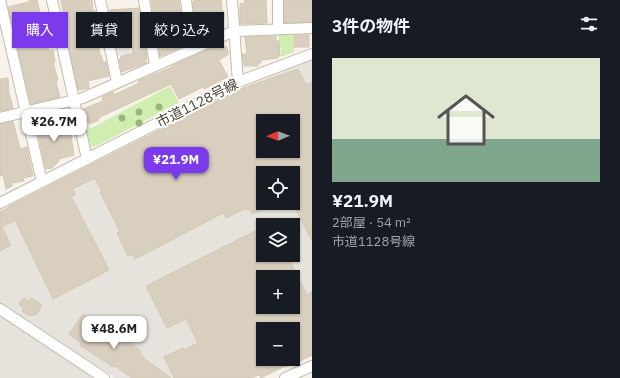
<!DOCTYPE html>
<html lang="ja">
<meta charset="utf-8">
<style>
body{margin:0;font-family:"IBM Plex Sans","Noto Sans JP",sans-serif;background:#242831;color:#f1f3f6;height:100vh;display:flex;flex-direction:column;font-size:15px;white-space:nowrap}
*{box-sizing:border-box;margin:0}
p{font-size:13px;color:#9ea1a6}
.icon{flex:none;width:22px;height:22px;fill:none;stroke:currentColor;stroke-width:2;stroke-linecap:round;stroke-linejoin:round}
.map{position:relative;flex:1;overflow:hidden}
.drawer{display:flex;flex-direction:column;background:#171b24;width:308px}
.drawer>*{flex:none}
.hud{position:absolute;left:12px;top:12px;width:240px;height:36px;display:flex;gap:8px}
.needle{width:26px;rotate:269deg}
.tools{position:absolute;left:256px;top:114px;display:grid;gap:8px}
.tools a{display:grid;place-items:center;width:44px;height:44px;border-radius:0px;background:#171b24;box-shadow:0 1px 3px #0004;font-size:20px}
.price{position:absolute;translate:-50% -34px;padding:0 9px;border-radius:8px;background:#fff;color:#222;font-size:13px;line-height:26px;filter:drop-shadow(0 1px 2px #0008)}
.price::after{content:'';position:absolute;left:50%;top:24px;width:12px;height:9px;margin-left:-6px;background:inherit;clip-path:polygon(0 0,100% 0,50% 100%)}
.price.on{background:#7c3aed;color:#fff}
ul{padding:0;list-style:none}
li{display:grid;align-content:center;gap:8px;height:212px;padding:0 20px}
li+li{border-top:1px solid #363941}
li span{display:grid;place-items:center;height:124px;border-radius:0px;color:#555}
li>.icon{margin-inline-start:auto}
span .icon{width:72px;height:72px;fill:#fffc;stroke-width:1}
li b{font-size:17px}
h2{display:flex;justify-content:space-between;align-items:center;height:48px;padding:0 20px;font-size:17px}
.chip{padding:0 14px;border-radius:0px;background:#171b24;box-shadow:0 1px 3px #0004;font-size:14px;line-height:36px}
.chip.on{background:#7c3aed;color:#fff}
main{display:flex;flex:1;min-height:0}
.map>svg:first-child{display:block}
</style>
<main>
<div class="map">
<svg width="312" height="378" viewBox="0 0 312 378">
<rect width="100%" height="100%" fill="#f7f3eb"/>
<path fill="#e6e2dc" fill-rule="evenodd" d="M312,61V310L263,329L207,360L171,378H115L98,366L91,378H0V209L240,88ZM263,121H293V151H263ZM263,173H293V203H263ZM263,225H293V255H263ZM263,277H293V307H263Z"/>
<path fill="#d1eeb1" d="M293,32L294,52L281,57V47H280L278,34Z
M170,86L179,103L94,147L90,146L86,131Z"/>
<path fill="#e8e6e2" d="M128,35L131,53L115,56L111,38Z
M68,106L72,108L74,121L55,125L52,110Z"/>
<path fill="#d9cfbf" stroke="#d5c8b1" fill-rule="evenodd" d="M29,0H37L48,49L49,51L53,50L55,62H53L58,80L56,82L60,97L31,104L8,7L29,2Z
M61,0H92L93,11H95L97,23H95L100,55H101L103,62H106L109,76L88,81L89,88L78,90L62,16H64Z
M151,0H179L184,41H182L184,46L160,56Z
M194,0H221L222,11H224V17L221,18L222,29L197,40L193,2H194Z
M245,0H266L267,23L240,24V4L244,3Z
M284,0H312V22L284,23Z
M139,8L147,58L146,60V63L122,72L119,59H121V56L133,53L130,33L114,37L109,10Z
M294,35H309V47H294Z
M276,36V41H279L280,56H278V58L261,60V63H258V66H244L242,54H247L245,37Z
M222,43L223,48L226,46L229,54L219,60L228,77L204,89L203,87L179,99L171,84L98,118L99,120L89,124V121H86L83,109L103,101L102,97L113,92L114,95L139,83L138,81L172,67V66Z
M298,69L306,85L312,82V241L293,204V173H263V209L252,214L249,209L247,210L246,208L226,218L223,213L135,259L133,254L128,256L117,233L120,231L100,192L102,191L95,178L72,189L75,195L71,196L109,270L53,299L15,220L2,227L11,245L0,251V212L8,208V207L241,89ZM263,121H293V151H263Z
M8,78L9,93L13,108L0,111V79Z
M43,114L46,130L65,126L66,131L70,130L74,155L59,159V161L52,168L46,169L34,117Z
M13,121L20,149L27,147L33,176L23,178L24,181L12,183V186L6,189L3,175L0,176V124Z
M263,227V255H287L307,295L312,292V355L293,365V363L285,367V366L261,378L259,375L251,378H174L164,357L183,348L184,350L198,343L186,319L167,328L146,286ZM263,277H293V307H263ZM263,329H293V359H263Z
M23,298L28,301L31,298L41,304V307L37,314L29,316L22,311L24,308L19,304Z
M83,314L126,344L128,341L141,351L139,354L143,356L142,357L171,378H132L115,366L113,367L80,345L81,343L69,334Z"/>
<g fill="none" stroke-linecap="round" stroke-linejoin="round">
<g stroke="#c3bcac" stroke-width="12">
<path id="minor" d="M0,0L42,182
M52,0L87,159
M100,0L117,82
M144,0L155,65
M186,0L192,50
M232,0L238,82
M278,0V29
M0,118L83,98L234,31L312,28
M0,203L238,82L312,54
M0,309L104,378
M285,378L312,366"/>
</g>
<use href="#minor" stroke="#fff" stroke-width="10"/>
</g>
<g fill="#96b67e">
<circle cx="159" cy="107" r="3.5"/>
<circle cx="139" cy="112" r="3.5"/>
<circle cx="122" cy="118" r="3.5"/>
<circle cx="139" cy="123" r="3.5"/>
</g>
<g text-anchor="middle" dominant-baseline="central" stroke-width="4" stroke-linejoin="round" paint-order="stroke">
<g font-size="14" fill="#4c4437" stroke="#fff">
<text transform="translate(197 103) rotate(-27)">市道1128号線</text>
</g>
</g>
</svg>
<div class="tools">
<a><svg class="needle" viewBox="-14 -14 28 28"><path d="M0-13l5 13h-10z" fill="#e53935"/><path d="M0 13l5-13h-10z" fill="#9ea1a6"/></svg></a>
<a><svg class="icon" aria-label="locate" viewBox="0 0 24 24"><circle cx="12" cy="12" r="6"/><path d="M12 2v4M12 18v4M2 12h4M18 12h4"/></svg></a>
<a><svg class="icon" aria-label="layers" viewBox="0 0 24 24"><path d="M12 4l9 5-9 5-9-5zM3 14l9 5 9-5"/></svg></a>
<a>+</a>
<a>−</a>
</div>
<b class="price" style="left:54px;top:143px">¥26.7M</b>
<b class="price on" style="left:176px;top:181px">¥21.9M</b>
<b class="price" style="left:114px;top:350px">¥48.6M</b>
<div class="hud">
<a class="chip on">購入</a>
<a class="chip">賃貸</a>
<a class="chip">絞り込み</a>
</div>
</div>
<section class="drawer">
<h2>3件の物件<svg class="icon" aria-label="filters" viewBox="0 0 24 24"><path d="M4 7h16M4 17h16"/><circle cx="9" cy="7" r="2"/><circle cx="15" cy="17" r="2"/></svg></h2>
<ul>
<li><span style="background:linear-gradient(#dfe7d0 65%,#7fa58c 0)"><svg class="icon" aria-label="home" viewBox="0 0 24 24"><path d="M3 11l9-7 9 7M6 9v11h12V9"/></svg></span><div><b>¥21.9M</b><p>2部屋 · 54 m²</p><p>市道1128号線</p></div></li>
</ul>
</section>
</main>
